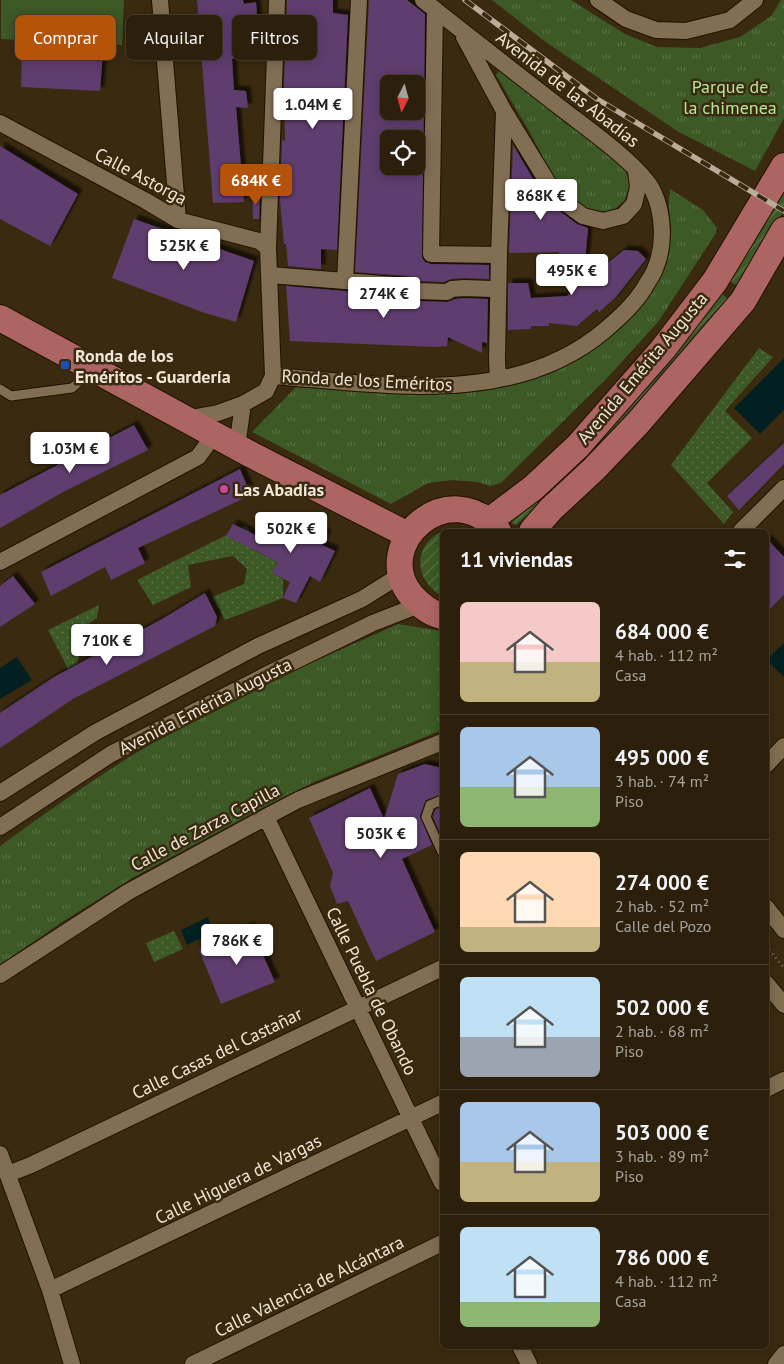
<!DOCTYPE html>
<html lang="es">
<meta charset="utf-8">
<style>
body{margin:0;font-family:"PT Sans",sans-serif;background:#342815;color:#f1f3f6;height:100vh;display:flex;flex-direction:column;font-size:19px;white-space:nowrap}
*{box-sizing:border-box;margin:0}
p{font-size:16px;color:#a6a39d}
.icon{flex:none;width:28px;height:28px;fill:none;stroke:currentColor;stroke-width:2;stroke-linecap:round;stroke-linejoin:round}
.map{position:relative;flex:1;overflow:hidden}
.sheet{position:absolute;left:440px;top:529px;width:329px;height:820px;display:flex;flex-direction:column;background:#2c200c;border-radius:8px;box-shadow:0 2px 12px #0003,0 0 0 1px #483e2d}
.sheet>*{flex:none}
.banner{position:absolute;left:15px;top:15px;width:350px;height:45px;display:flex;gap:10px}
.needle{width:32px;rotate:186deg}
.tools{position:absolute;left:380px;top:75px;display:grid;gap:10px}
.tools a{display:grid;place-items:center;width:45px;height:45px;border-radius:8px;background:#2c200c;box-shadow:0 2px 12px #0003,0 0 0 1px #483e2d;font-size:25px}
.price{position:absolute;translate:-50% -42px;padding:0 11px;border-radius:5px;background:#fff;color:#222;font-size:16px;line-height:32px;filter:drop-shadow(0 1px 2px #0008)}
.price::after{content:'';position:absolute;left:50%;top:30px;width:15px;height:11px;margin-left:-8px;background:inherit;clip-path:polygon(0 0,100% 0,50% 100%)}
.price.current{background:#b45309;color:#fff}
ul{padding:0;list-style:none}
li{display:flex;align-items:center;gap:15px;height:125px;padding:0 20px}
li+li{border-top:1px solid #483e2d}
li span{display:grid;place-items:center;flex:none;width:140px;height:100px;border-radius:8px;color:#555}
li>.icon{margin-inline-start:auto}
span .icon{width:60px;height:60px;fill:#fffc;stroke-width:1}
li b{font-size:21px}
h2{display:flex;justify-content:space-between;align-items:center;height:60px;padding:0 20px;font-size:21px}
.pill{padding:0 18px;border-radius:8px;background:#2c200c;box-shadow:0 2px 12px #0003,0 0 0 1px #483e2d;font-size:18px;line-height:45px}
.pill.current{background:#b45309;color:#fff}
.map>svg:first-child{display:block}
</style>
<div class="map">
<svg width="784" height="1364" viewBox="0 0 784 1364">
<defs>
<pattern id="grass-dots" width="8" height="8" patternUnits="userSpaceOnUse" patternTransform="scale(1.25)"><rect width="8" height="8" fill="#3c5926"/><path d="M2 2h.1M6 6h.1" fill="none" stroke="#587145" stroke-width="1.8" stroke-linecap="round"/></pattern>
<pattern id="park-tufts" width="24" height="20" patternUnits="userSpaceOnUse" patternTransform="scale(1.25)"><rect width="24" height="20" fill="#3c5926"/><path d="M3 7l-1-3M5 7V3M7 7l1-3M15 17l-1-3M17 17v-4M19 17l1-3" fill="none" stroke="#587145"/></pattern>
<pattern id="garden-furrows" width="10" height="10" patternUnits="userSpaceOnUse" patternTransform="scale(1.25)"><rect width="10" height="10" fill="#3c5926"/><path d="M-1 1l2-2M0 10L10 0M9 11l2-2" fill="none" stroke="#587145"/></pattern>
<filter id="shadow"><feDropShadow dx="4.5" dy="-4.5" stdDeviation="1" flood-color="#0009"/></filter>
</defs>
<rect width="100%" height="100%" fill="#3a2a10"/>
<path fill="url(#grass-dots)" d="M759,348L773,357L725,411L752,438L707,483L733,512L724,524L671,465Z
M246,525L255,540L251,549L278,562L272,573L283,579V598L225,620L212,597L244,584L247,569L233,556L188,565L191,587L153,605L137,580Z
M99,605L97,618L84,627L77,664L68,669L48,630Z
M174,931L183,949L154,962L146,943Z"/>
<path fill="url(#park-tufts)" d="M492,0H571L625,34L657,47L700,48L740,37L771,16L781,0H784V118L755,171L677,131L547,43Z
M499,71L623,166L631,183L624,201L608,215L583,210L560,189L529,131L496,75Z
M670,189L703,210L717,228L716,233L658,322L608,377L501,483L490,486L477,482L453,480L428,483L391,504L252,432L296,387C403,394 519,413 608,338C615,332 621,323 628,315C641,300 660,284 666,264C668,254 671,241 671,231C671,223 669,215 669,208C668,202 670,195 670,189Z
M398,624L442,631V730L314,782L262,808L134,877L62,922L0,965V846C61,802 121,759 188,723C256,686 327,656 398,624Z"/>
<path fill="url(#garden-furrows)" d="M784,186V210L738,286L727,280Z
M720,292L729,300L634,412L551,495L516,525L512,523L511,519Z
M457,528L468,531H442V596C407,576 416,532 457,528Z"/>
<path fill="#3c5926" d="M1,0H124L122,45L1,39Z"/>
<path fill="#022022" d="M784,358V410L760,434L734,408Z
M784,643V677L766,660Z
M17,657L32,680L0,699V668Z
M208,917L213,932L187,945L181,930Z"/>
<path fill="#5f3c6e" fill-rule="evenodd" filter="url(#shadow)" d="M197,0H243L244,4L256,2L260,54L232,59L234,90L246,91L248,108L236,107L244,202L213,203Z
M287,0H333V13L348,15L337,250L321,249V269L288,266L286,244H284L280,201L282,140L285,141L284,86Z
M369,0H407L425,14L422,258L425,262L431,264L489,265V279L463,278L451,279L444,282L420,281L408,276L355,272ZM389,84H416V111H389ZM389,139H416V166H389Z
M34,44L103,49L100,91L21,87L22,52H34Z
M513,145L538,187L550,204L577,224L588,228L585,262H559V252L509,253Z
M0,146L78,194L50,246L0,219Z
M252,194H260L259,219H253Z
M134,219L254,261L236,322L202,312L112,278Z
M624,250L638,251L646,259L615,298L599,312L597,309L577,326L549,323V326H531V329L508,330V283H528L531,298L567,296Z
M286,286L404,296L417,301L447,302L455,299L464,298L488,299L487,343L482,342V353L448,337L447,346L435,347L290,341Z
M134,425L148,450L65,491L0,528V495Z
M784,443V464L739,510L727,496Z
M240,469L251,495L138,548L145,563L111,580L105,567L51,596L41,572Z
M297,520L327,534L322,545L335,551L320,582L310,576L296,603L283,598L290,582L272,573L278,562L226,536L233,524L272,543L280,526L292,532Z
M766,538L784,557V595L766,613Z
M13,576L35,604L0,627V586Z
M205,593L217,617L215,626L73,699L0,748V713L54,677L162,619Z
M425,764L442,768V794L426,800L420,816L432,845L402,859L435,932L376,961L348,901L337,904L330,886L333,873L309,818L370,788L384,819L398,774Z
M442,807V838L433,817L435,810Z
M250,926L275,982L221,1004L199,950Z"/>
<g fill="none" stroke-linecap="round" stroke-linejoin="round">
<g stroke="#211200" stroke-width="11">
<path id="lane" d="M0,389L11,396L72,388L91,371
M442,800L430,805L426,817L442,852"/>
</g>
<g stroke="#211200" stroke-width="18">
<path id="street" d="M160,0L178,220
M598,0L626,19L656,30L686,31L730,20L755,0
M435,9L431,254L499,255
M464,37L504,111L556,196L583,216L603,221L623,216L634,204L638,187L636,170
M0,123L146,201L178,220L259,241L268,248
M270,275L407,286L417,291L447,292L452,289L464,288L492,289
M345,281L359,0
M273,376C383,384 512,408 604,331C619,318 634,305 645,287C648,281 653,275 655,269C665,246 664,214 653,191C642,168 591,131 570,115C521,77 472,39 423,0
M498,379L497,360L499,255L504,111
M185,419L218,413L243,404L266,391L273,376L268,248L277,0
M237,447L243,404
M741,531L784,488
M0,562L198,457L214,435
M766,765L784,746
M0,793L96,732L258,646L362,599L402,574
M266,817L442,1183
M0,827L111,754L268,674L373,623L419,605
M766,907L784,930
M0,975L128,892L266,817L298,800L442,742
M766,983L784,1005
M766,1089L784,1080
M0,1154L50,1290L72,1364
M8,1174L31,1165L442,968
M50,1290L442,1103
M520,1346L529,1364
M193,1364L442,1243
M776,1364L784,1354"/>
</g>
<g stroke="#211200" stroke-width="28">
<path id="primary" d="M0,318L250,454L408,535
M489,521L533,488L578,446L663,349L715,281L784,166
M532,531L551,509L594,469L637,424L743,301L784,230
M442,616C429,613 420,605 411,595C370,544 449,473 498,531"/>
</g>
<path stroke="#7e705a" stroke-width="3" stroke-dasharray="1 4" stroke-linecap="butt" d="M766,946L784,968"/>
<use href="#lane" stroke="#816e53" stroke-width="9"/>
<use href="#street" stroke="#816e53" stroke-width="16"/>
<use href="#primary" stroke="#ad6563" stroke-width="26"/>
<g stroke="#b9ad9a" stroke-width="5.5">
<path id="rail" d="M465,0L597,99L784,211"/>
</g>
<use href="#rail" stroke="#3a2a10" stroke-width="4" stroke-dasharray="11" stroke-linecap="butt"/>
</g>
<rect fill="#1a4fb4" stroke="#3a2a10" stroke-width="2" x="60" y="360" width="10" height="10" rx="2.5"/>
<circle fill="#d1479c" stroke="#3a2a10" stroke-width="2" cx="224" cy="489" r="5"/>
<g text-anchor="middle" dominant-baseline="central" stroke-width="5" stroke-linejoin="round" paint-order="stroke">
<g font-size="18" fill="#b7e896" stroke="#3a2a10">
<text x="730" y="86">Parque de<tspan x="730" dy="21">la chimenea</tspan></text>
</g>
<g font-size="18" fill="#f0e5d6" stroke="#3a2a10">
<text transform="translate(568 89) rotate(38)">Avenida de las Abadías</text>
<text transform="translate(141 176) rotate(28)">Calle Astorga</text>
<text transform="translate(642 368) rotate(-50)">Avenida Emérita Augusta</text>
<text transform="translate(367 380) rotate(3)">Ronda de los Eméritos</text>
<text transform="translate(205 706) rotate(-27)">Avenida Emérita Augusta</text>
<text transform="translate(205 827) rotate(-28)">Calle de Zarza Capilla</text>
<text transform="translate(372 991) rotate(64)">Calle Puebla de Obando</text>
<text transform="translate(217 1053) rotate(-26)">Calle Casas del Castañar</text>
<text transform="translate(238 1179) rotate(-26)">Calle Higuera de Vargas</text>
<text transform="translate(309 1286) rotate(-26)">Calle Valencia de Alcántara</text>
</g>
<g font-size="18" font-weight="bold" fill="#f0e5d6" stroke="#3a2a10" text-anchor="start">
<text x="75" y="355">Ronda de los<tspan x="75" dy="21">Eméritos - Guardería</tspan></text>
<text x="234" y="489">Las Abadías</text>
</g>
</g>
</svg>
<div class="tools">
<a><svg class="needle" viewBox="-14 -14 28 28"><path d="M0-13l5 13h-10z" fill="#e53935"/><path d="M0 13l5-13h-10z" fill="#a6a39d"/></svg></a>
<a><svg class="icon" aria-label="locate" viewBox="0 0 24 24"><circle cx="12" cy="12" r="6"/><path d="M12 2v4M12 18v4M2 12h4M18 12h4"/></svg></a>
</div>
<b class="price" style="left:313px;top:130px">1.04M €</b>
<b class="price current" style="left:256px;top:206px">684K €</b>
<b class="price" style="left:541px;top:221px">868K €</b>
<b class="price" style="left:184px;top:271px">525K €</b>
<b class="price" style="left:572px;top:296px">495K €</b>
<b class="price" style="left:384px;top:319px">274K €</b>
<b class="price" style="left:70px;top:474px">1.03M €</b>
<b class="price" style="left:291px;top:554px">502K €</b>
<b class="price" style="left:107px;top:666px">710K €</b>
<b class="price" style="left:381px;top:859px">503K €</b>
<b class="price" style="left:237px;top:966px">786K €</b>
<div class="banner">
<a class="pill current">Comprar</a>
<a class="pill">Alquilar</a>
<a class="pill">Filtros</a>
</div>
<section class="sheet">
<h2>11 viviendas<svg class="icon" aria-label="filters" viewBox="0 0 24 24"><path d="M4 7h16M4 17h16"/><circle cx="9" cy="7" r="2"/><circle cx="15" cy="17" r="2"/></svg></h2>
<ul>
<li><span style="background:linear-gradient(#f6c9c9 60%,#c2b280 0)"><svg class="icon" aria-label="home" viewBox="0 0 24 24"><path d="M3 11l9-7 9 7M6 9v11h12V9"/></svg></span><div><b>684 000 €</b><p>4 hab. · 112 m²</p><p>Casa</p></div></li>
<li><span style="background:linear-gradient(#a9c7e8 60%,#8fb573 0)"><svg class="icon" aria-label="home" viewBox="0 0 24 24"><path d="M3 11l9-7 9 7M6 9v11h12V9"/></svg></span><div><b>495 000 €</b><p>3 hab. · 74 m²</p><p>Piso</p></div></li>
<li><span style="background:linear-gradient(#ffd9b3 75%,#c2b280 0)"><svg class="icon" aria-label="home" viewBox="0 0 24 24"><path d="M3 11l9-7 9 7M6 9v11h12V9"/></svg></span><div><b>274 000 €</b><p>2 hab. · 52 m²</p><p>Calle del Pozo</p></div></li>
<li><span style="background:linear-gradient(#bfe0f5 60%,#9aa5b1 0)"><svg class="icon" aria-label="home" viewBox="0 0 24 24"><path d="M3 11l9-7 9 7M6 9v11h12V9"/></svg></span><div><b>502 000 €</b><p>2 hab. · 68 m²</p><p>Piso</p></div></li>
<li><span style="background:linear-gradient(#a9c7e8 60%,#c2b280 0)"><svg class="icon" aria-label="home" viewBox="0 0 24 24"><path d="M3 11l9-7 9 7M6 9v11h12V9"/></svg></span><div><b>503 000 €</b><p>3 hab. · 89 m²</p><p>Piso</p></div></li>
<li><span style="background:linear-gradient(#bfe0f5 75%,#8fb573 0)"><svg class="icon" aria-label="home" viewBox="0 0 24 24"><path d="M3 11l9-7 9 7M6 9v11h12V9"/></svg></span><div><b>786 000 €</b><p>4 hab. · 112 m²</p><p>Casa</p></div></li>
</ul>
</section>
</div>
